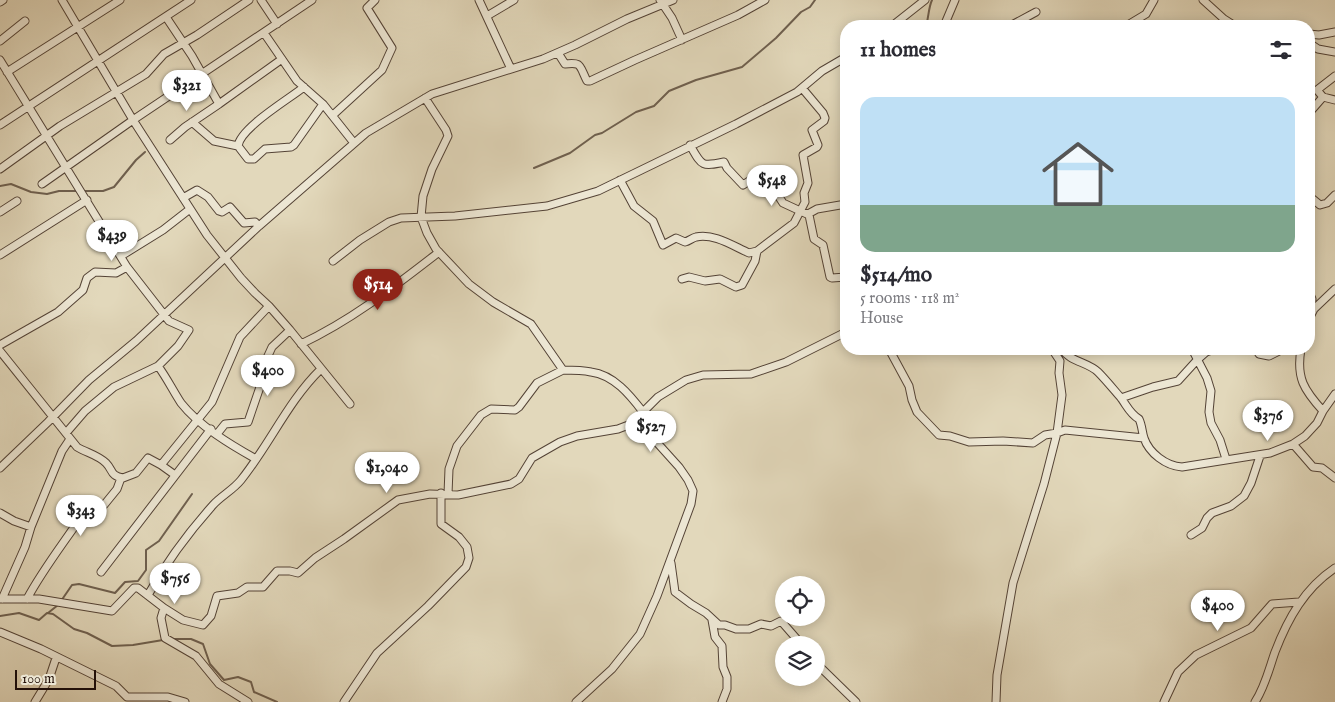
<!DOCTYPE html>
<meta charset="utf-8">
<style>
body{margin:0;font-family:"IM FELL English",serif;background:#f7f7f7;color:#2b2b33;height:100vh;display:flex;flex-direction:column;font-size:19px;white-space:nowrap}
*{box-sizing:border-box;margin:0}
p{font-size:16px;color:#7c7c81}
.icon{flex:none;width:28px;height:28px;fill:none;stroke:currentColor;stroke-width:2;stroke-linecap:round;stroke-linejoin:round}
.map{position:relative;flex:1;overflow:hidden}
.drawer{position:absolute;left:840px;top:20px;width:475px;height:335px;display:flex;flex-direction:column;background:#fff;border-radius:20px;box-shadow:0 2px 12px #0003}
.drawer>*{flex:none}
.buttons{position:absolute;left:775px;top:576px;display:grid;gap:10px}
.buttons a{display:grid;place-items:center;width:50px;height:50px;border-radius:50%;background:#fff;box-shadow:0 2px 12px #0003;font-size:25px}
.scale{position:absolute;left:15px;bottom:12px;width:81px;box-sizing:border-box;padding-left:5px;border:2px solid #241109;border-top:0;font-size:14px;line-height:18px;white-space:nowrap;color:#241109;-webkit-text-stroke:4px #ece6d3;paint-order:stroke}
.price{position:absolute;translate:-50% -42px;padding:0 11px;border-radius:18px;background:#fff;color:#222;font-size:16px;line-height:32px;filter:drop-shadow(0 1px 2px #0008)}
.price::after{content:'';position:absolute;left:50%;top:30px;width:15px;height:11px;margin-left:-8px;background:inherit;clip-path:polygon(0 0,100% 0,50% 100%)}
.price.active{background:#8f2418;color:#fff}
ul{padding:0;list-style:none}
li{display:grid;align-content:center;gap:10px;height:265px;padding:0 20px}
li span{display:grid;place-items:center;height:155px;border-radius:15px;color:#555}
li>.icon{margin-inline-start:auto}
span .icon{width:90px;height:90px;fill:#fffc;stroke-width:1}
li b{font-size:21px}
h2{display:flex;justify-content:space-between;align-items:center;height:60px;padding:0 20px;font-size:21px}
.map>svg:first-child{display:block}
</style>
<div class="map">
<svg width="1335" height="702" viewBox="0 0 1335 702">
<rect width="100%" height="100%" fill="#e2d8bb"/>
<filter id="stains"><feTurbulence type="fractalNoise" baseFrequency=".004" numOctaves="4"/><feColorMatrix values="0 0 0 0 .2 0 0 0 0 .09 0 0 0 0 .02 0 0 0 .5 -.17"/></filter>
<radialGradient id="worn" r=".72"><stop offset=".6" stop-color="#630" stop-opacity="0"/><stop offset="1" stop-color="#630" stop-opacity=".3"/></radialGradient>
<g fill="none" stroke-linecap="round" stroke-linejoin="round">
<path stroke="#6f604f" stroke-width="2" d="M926,26C929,17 928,9 932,0
M534,168L570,153L595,135L602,133L636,112L654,106L669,91L696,80L742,67L776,38L801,12L810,7L815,0
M0,186L11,184L31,192L47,194L59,191H78
M82,191H103L114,187L136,160L145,152
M61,601L72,585L79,584L115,593L125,582L138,581L146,570V550L159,541L192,494
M48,613L58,605
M0,616L19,613L39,620L47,613L53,614L74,629L87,633L112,646L133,645L163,640
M172,639H191L203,644L210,664L224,680L238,677L251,682L254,692L277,702"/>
<g stroke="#544336" stroke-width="9">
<path id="minor" d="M62,0L133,120L312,0
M261,0L277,24
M479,0L511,69
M660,0L672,18L682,40
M1203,0L1224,19L1235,26
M0,2L3,0
M487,16L514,0
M166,17L192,56L219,104L282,59
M892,26L925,0
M944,26L955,0
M1010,26L1036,12
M1126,26L1146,14L1154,0
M264,33L297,81L323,104L354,143
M1309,34L1319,35L1335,32
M0,41L25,21
M1309,43L1318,49L1335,52
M558,53L565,64C582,62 579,65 587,81H590L635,60L738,15L765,0
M0,60L127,267L169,321L189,330L178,346L158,366L114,387L85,411L66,433
M7,72L120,0
M1335,76L1317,90L1323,97L1335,100
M304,87C289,99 240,128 238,146L248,159H254L265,149L291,147L294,145L323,104
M425,98L446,130L448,136L432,169L423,196L421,217L427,233L436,249L469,284L493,302L531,324L563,370C572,370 582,370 591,372C614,375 630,395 643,412
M1309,113L1323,97
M333,115L382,70L392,48L367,8L375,0
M192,122L214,141L238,146
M0,125L191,0
M170,140L185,127L219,104
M690,145C702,166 701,167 724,162L727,168L743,185L763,172L783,203L809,215L814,239L823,245L830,277L832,278L846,277
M0,169L60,126L146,74L164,54L197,35L249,0
M620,180L634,206L653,221L663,245L676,238L685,242C689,241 692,238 696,237C714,233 733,246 749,253L757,251L794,223L805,202L804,193L808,183L803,155L817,147L818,145L812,130L824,121L825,118L823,113L802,88
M42,184L133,120L207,235L241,278L255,293L269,306L290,330L350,404
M1309,196L1320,205L1327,203L1335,195
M183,198L197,190L208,197L219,211L222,212L230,207L244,223L255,222L259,226
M0,212L17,201
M808,214L817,209L846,204
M0,255L87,200
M121,256L163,230L190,209
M333,261L360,240L389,222L401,218L455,216L547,206L598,191L736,124L797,92L822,71L846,57
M682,279L689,277L705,281L720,279L736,287L742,285L755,261L757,251
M1309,292L1312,299L1311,312
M1309,319L1314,309L1335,289
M301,344C352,320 395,286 439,252
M0,345L58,312L83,290L87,278L95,272L116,273L127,267
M889,349L909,386L912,400L917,412L939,435L950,436L969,442L1003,441L1033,443L1045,435L1057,433L1062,395L1059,373L1060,361L1052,349
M1062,349C1070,362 1088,362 1098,372C1106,380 1114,390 1121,398C1127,406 1130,414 1139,419C1142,425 1142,432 1144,438C1149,453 1166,466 1182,467L1270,453L1293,444L1305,436L1317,423L1323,411C1304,390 1296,378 1301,349
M1192,349L1207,378L1211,391L1209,412L1211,423L1220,440L1226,459
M1256,349L1259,354L1269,356L1283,349L1301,350
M0,351L77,447C87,453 98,455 106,463C113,470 110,476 123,478L136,473L148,458L161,465L212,402L240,337L269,306
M158,366C167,378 173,391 181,403C199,426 231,445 256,459
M1121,398L1153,387L1178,381L1198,359L1206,352L1215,349
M1323,411L1335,394
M217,434L225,424L248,422L261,384L269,368L267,358L272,347L290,330
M1293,444L1313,467L1322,468L1335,478
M161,465L175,475
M0,468L48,422L89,380L136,341L259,226L366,133L432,94L543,59L575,45L627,19L673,0
M448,494L449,469L457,446L481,415L491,409L515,410L519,407L537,383L563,370
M0,513L14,521L31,527
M1191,535L1202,528L1207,518L1212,513L1231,506L1244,496L1251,483L1260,456
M671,563L675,592L691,604L706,613L719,625H725L736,629H749L761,624L771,626L781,621L802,645
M101,572L211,429
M148,595C166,563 188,533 213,505C221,496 233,490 241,480C270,444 288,401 321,369
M0,599H39L112,611L134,588H138L164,608L161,618L165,638L196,656L219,684L248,702
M2,599L25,547L31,527L62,451L70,439
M27,599C44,567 67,539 87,508L92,503L104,505L117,489L121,478
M164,608L183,620L203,625L211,616L217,596L238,593L247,587H263L277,571H290L298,573L315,558L344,539L398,500L430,494L458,495L511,484L519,479L532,458L560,442L577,436L618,429L639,421
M712,620L715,637L722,646L723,667L727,677V689L722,702
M0,632L41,649L116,686L127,697H168L185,702
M816,663L856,702
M35,702L49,679L56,658
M344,702L377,653L428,606L466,567L469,558L467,547L459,537L441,524V493
M576,702L612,669L640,634L657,596L691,504L693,491L688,480L679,467L642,426L639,421L643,412L658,397L686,380L703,375L751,374L786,362L846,332
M996,702L997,675L1013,583L1044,484L1057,433L1065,430L1144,438
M1164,702L1178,672L1196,655L1251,628L1272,604L1299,602
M1255,702C1265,687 1269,669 1275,652C1288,618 1305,588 1335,568"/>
</g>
<use href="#minor" stroke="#ece6d3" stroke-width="7"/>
</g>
<rect width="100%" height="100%" filter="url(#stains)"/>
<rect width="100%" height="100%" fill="url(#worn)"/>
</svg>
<div class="buttons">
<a><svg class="icon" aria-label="locate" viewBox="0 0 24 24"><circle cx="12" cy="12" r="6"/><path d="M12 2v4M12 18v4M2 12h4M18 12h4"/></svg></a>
<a><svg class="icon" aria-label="layers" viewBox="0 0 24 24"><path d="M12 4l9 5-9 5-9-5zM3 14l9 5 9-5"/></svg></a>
</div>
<div class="scale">100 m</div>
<b class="price" style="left:187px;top:112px">$321</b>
<b class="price" style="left:772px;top:207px">$548</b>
<b class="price" style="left:112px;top:262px">$439</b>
<b class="price active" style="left:378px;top:311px">$514</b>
<b class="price" style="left:268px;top:397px">$400</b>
<b class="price" style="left:1268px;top:442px">$376</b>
<b class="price" style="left:651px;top:453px">$527</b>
<b class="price" style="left:387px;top:494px">$1,040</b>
<b class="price" style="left:81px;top:537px">$343</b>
<b class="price" style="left:175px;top:605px">$756</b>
<b class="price" style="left:1218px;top:632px">$400</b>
<section class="drawer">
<h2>11 homes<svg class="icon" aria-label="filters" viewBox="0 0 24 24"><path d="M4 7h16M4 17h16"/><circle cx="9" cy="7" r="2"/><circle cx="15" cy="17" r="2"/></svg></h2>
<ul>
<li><span style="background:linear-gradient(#bfe0f5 70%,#7fa58c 0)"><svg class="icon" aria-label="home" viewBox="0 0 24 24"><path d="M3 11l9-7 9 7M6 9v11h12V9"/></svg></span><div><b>$514/mo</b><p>5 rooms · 118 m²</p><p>House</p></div></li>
</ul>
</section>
</div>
